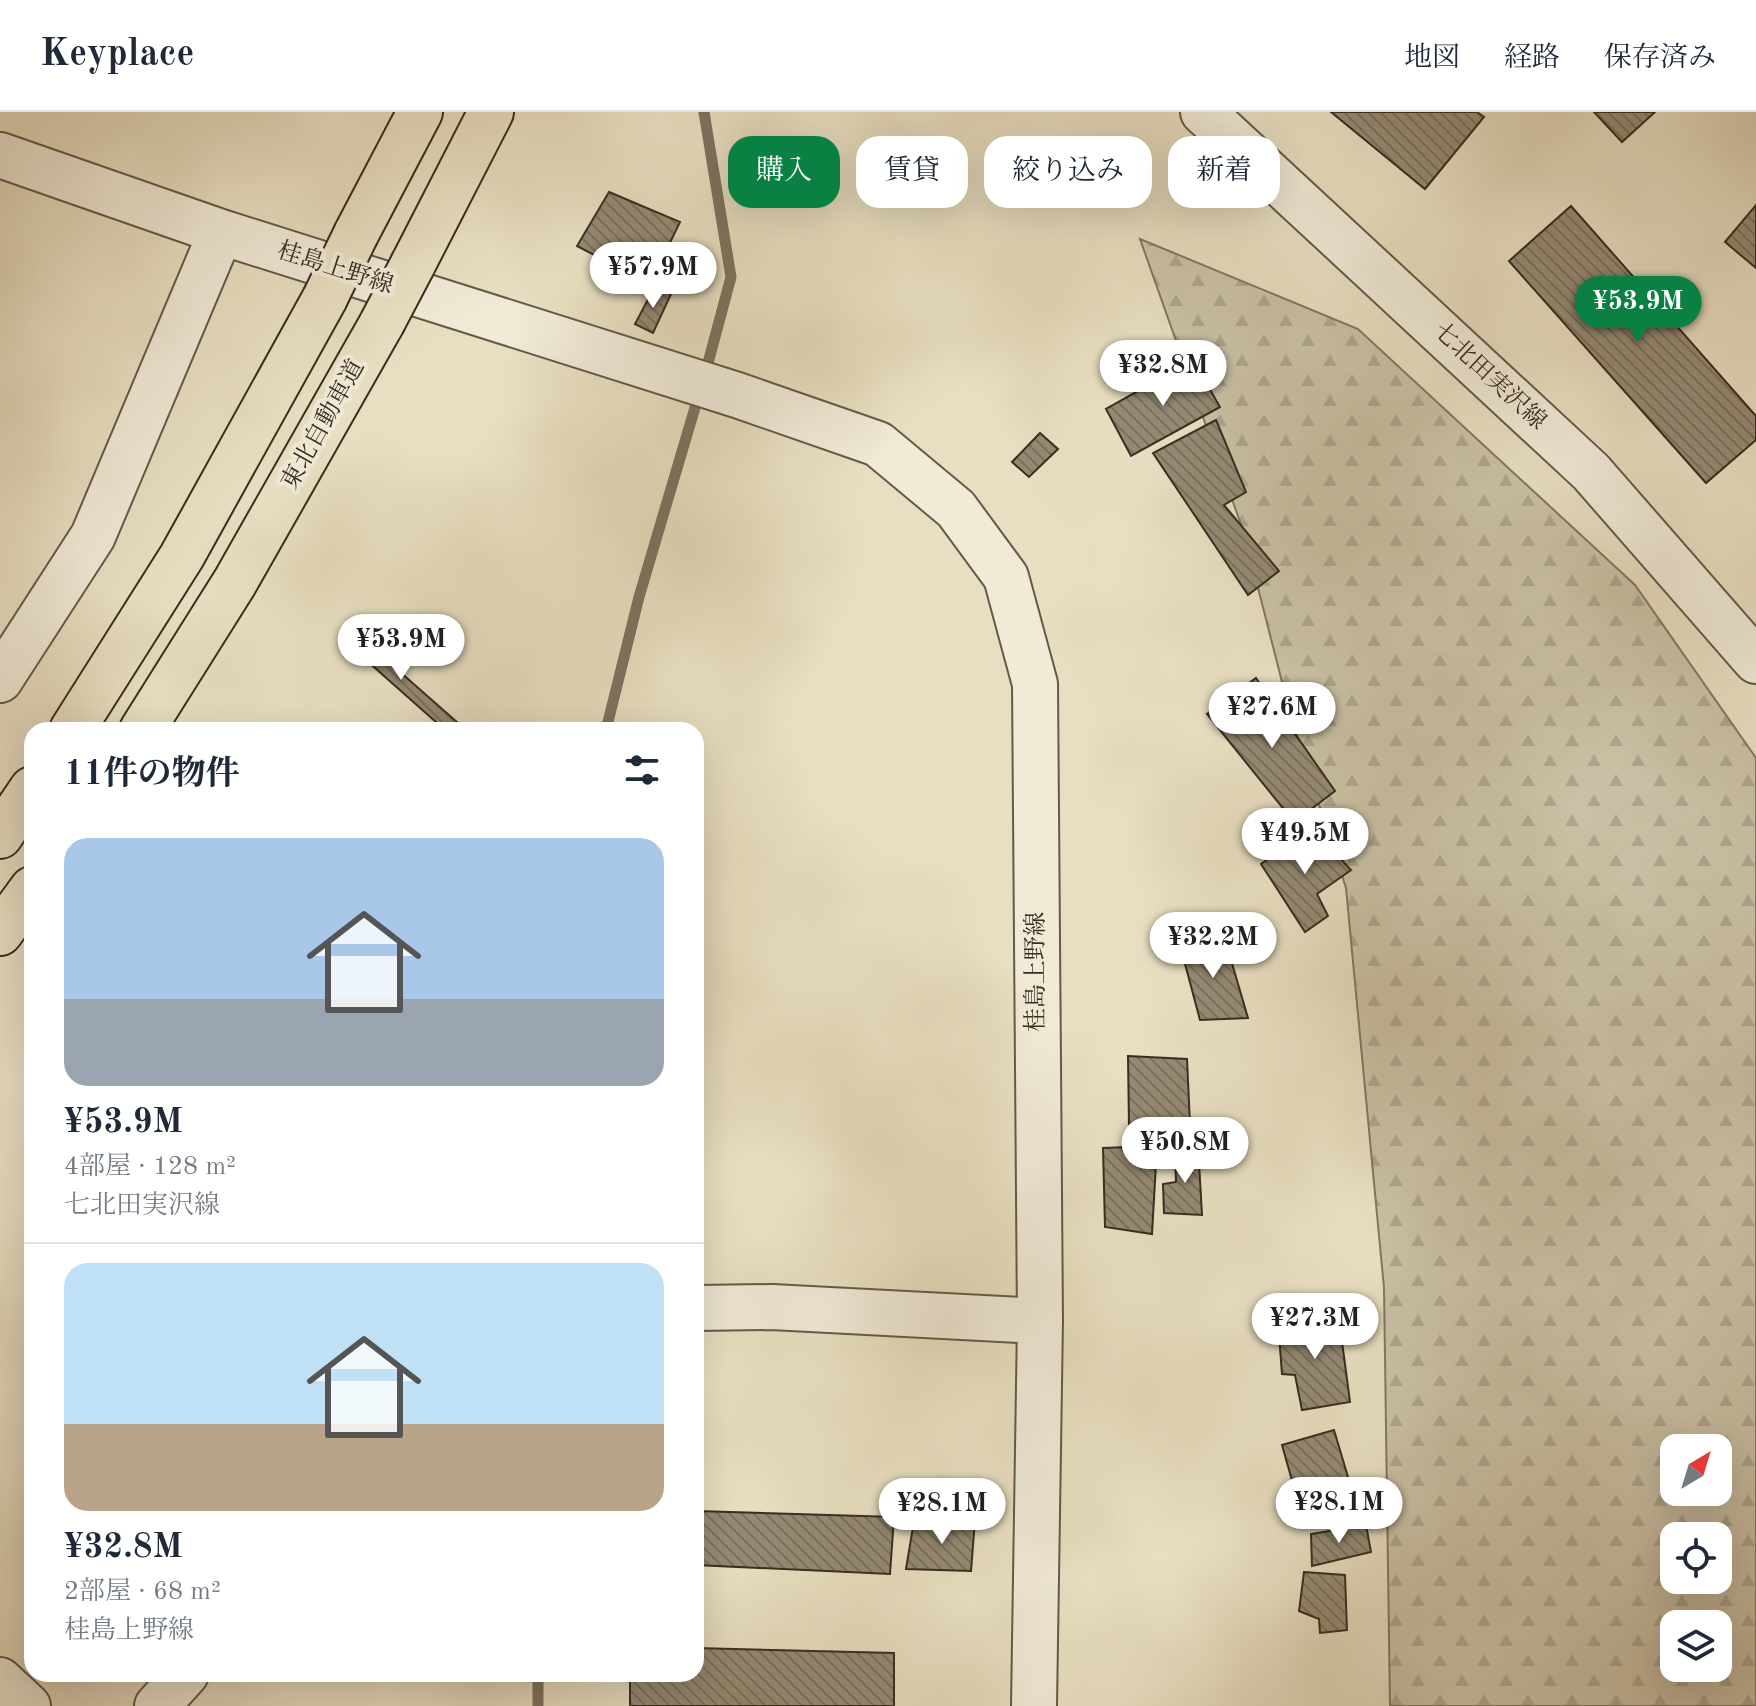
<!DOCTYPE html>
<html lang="ja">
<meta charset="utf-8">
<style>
body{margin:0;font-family:"Old Standard TT","Noto Serif JP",serif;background:#f6f6f7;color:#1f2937;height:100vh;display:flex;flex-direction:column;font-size:30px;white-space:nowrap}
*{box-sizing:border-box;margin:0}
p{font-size:26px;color:#747a83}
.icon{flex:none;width:44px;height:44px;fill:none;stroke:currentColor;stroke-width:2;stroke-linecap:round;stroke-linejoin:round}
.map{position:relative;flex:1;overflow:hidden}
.side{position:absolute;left:24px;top:610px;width:680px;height:960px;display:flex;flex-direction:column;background:#fff;border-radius:24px;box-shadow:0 8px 32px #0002}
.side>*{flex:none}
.hud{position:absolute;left:728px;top:24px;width:760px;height:72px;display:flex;gap:16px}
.needle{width:52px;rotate:38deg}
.tools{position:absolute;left:1660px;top:1322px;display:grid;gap:16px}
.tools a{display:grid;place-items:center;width:72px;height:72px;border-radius:16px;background:#fff;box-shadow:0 8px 32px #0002;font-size:40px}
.price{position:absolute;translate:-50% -68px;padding:0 18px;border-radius:28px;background:#fff;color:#222;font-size:26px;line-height:52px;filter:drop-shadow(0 2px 4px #0008)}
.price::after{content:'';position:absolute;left:50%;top:48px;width:24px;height:18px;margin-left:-12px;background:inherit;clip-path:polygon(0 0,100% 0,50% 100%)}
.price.on{background:#0b8043;color:#fff}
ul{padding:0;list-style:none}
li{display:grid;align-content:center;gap:16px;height:424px;padding:0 40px}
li+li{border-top:2px solid #e0e1e3}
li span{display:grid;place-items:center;height:248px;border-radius:24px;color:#555}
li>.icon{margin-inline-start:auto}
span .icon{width:144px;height:144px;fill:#fffc;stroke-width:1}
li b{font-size:34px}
h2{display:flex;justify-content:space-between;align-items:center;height:96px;padding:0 40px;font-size:34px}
.tag{padding:0 28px;border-radius:24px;background:#fff;box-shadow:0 8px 32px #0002;font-size:28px;line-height:72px}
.tag.on{background:#0b8043;color:#fff}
header{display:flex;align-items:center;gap:48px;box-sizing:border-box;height:112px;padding:0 40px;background:#fff;border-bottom:2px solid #e0e1e3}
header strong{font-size:38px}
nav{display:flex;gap:44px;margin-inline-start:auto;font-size:28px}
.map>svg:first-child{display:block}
</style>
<header>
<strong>Keyplace</strong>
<nav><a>地図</a><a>経路</a><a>保存済み</a></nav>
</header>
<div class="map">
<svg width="1756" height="1594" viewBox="0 0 1756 1594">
<defs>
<pattern id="forest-firs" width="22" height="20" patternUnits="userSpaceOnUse" patternTransform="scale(2)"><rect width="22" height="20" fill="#cac1a6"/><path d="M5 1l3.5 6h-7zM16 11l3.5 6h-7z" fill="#aea68e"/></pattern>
<pattern id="building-back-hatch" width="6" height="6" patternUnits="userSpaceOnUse" patternTransform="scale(2)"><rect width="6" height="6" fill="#948a74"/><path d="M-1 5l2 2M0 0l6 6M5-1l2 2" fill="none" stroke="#7a715f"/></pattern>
</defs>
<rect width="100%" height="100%" fill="#e8dfc2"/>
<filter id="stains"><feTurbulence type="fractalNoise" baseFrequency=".0025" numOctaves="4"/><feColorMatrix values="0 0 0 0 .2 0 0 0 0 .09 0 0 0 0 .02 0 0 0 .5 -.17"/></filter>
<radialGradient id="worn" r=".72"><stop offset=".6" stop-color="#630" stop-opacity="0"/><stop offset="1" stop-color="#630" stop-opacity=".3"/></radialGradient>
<path fill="url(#forest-firs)" stroke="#817762" stroke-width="2" fill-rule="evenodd" d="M1140,127L1358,217L1635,473L1756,646V1594H1390L1384,1176L1346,776L1292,609L1244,421ZM1674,1336H1718V1380H1674ZM1674,1424H1718V1468H1674ZM1674,1512H1718V1556H1674Z"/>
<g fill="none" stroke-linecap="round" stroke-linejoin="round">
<path stroke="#7e7360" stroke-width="11" d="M704,0L731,165L704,266
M606,618L639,485L699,282
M538,1562V1594"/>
</g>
<path fill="url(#building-back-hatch)" stroke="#382d1f" stroke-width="2" d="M1331,0H1477L1484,5L1425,77Z
M1594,0H1655L1622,30Z
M609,80L680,110L650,172L577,134Z
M1756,93V156L1725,130Z
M1571,94L1756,304V328L1706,371L1509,149Z
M654,176L671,182L653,221L635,212Z
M1193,248L1220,295L1131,344L1106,297Z
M1216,308L1246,380L1224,393L1279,459L1248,483L1153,341Z
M1040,321L1058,337L1029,365L1012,350Z
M350,516L466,618H445L341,526Z
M1256,566L1335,679L1294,710L1207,602Z
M1312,716L1351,758L1317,782L1328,804L1305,820L1261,752Z
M1224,824L1248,906L1200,908L1180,833Z
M1128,944L1187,947L1190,1012L1129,1013Z
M1198,1033L1202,1103L1164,1101L1163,1072L1176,1070L1175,1038Z
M1157,1034L1152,1122L1105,1115L1103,1036Z
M1339,1207L1350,1290L1302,1298L1295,1263L1282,1262L1278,1210Z
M1334,1318L1359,1402L1305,1415L1282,1333Z
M696,1399L894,1405L890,1462L696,1453Z
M975,1408L971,1459L906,1457L914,1409Z
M1366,1413L1371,1440L1312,1454L1311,1422Z
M1304,1460L1345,1463L1347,1518L1320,1521L1319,1507L1299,1499Z
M696,1536L894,1541V1594H630V1562H696Z"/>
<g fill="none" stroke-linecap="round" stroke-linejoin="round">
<g stroke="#645a48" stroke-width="48">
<path id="minor" d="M1203,0L1591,360L1756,549
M0,43L221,120L737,283L878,332L956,397L1006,465L1035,572L1040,1209L1034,1594
M0,568L93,424L221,120
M696,1196L772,1195L1040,1209
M0,1568L28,1594
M157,1594L186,1562"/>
</g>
<g stroke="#382d1f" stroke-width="48">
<path id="highway" d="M356,122L420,0
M413,152L491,0
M72,618L182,444L325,186
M142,618L235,470L382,211
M0,724L32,677
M0,821L32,777"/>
</g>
<use href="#minor" stroke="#f0ead7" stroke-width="44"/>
<use href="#highway" stroke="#e8dfc2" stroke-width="44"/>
<g stroke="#382d1f" stroke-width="48" stroke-linecap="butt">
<path id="highway-bridge" d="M325,186L356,122
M382,211L413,152"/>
</g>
<use href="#highway-bridge" stroke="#e8dfc2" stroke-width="44"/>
</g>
<g text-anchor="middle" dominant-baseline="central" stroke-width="8" stroke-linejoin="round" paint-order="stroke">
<g font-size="24" fill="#382d1f" stroke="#f0ead7">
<text transform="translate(335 157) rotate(18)">桂島上野線</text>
<text transform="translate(1489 265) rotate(43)">七北田実沢線</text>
<text transform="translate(324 313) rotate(-61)">東北自動車道</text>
<text transform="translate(1037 860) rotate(-90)">桂島上野線</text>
</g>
</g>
<rect width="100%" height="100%" filter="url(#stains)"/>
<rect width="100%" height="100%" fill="url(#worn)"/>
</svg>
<div class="tools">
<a><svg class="needle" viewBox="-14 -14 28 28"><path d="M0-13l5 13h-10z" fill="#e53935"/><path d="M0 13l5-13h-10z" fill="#747a83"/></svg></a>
<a><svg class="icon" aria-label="locate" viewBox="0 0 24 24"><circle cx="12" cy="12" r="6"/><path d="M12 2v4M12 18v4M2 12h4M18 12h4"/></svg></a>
<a><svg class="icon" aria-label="layers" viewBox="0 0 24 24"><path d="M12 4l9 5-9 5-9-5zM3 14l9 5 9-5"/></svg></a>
</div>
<b class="price" style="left:653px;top:198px">¥57.9M</b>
<b class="price on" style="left:1638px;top:232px">¥53.9M</b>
<b class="price" style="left:1163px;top:296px">¥32.8M</b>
<b class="price" style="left:401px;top:570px">¥53.9M</b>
<b class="price" style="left:1272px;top:638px">¥27.6M</b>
<b class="price" style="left:1305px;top:764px">¥49.5M</b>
<b class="price" style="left:1213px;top:868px">¥32.2M</b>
<b class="price" style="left:1185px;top:1073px">¥50.8M</b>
<b class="price" style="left:1315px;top:1249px">¥27.3M</b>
<b class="price" style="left:1339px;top:1433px">¥28.1M</b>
<b class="price" style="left:942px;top:1434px">¥28.1M</b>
<div class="hud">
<a class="tag on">購入</a>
<a class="tag">賃貸</a>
<a class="tag">絞り込み</a>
<a class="tag">新着</a>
</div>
<section class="side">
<h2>11件の物件<svg class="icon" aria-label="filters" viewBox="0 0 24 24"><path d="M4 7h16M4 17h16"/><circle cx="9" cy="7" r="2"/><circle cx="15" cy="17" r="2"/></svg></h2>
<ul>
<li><span style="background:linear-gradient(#a9c7e8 65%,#9aa5b1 0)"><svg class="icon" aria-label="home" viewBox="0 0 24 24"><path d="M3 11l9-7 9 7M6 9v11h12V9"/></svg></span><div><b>¥53.9M</b><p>4部屋 · 128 m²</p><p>七北田実沢線</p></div></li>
<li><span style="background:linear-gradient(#bfe0f5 65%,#b9a48a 0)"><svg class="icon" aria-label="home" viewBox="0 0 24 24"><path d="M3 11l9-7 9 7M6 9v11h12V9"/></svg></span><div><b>¥32.8M</b><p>2部屋 · 68 m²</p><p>桂島上野線</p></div></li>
</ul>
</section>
</div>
